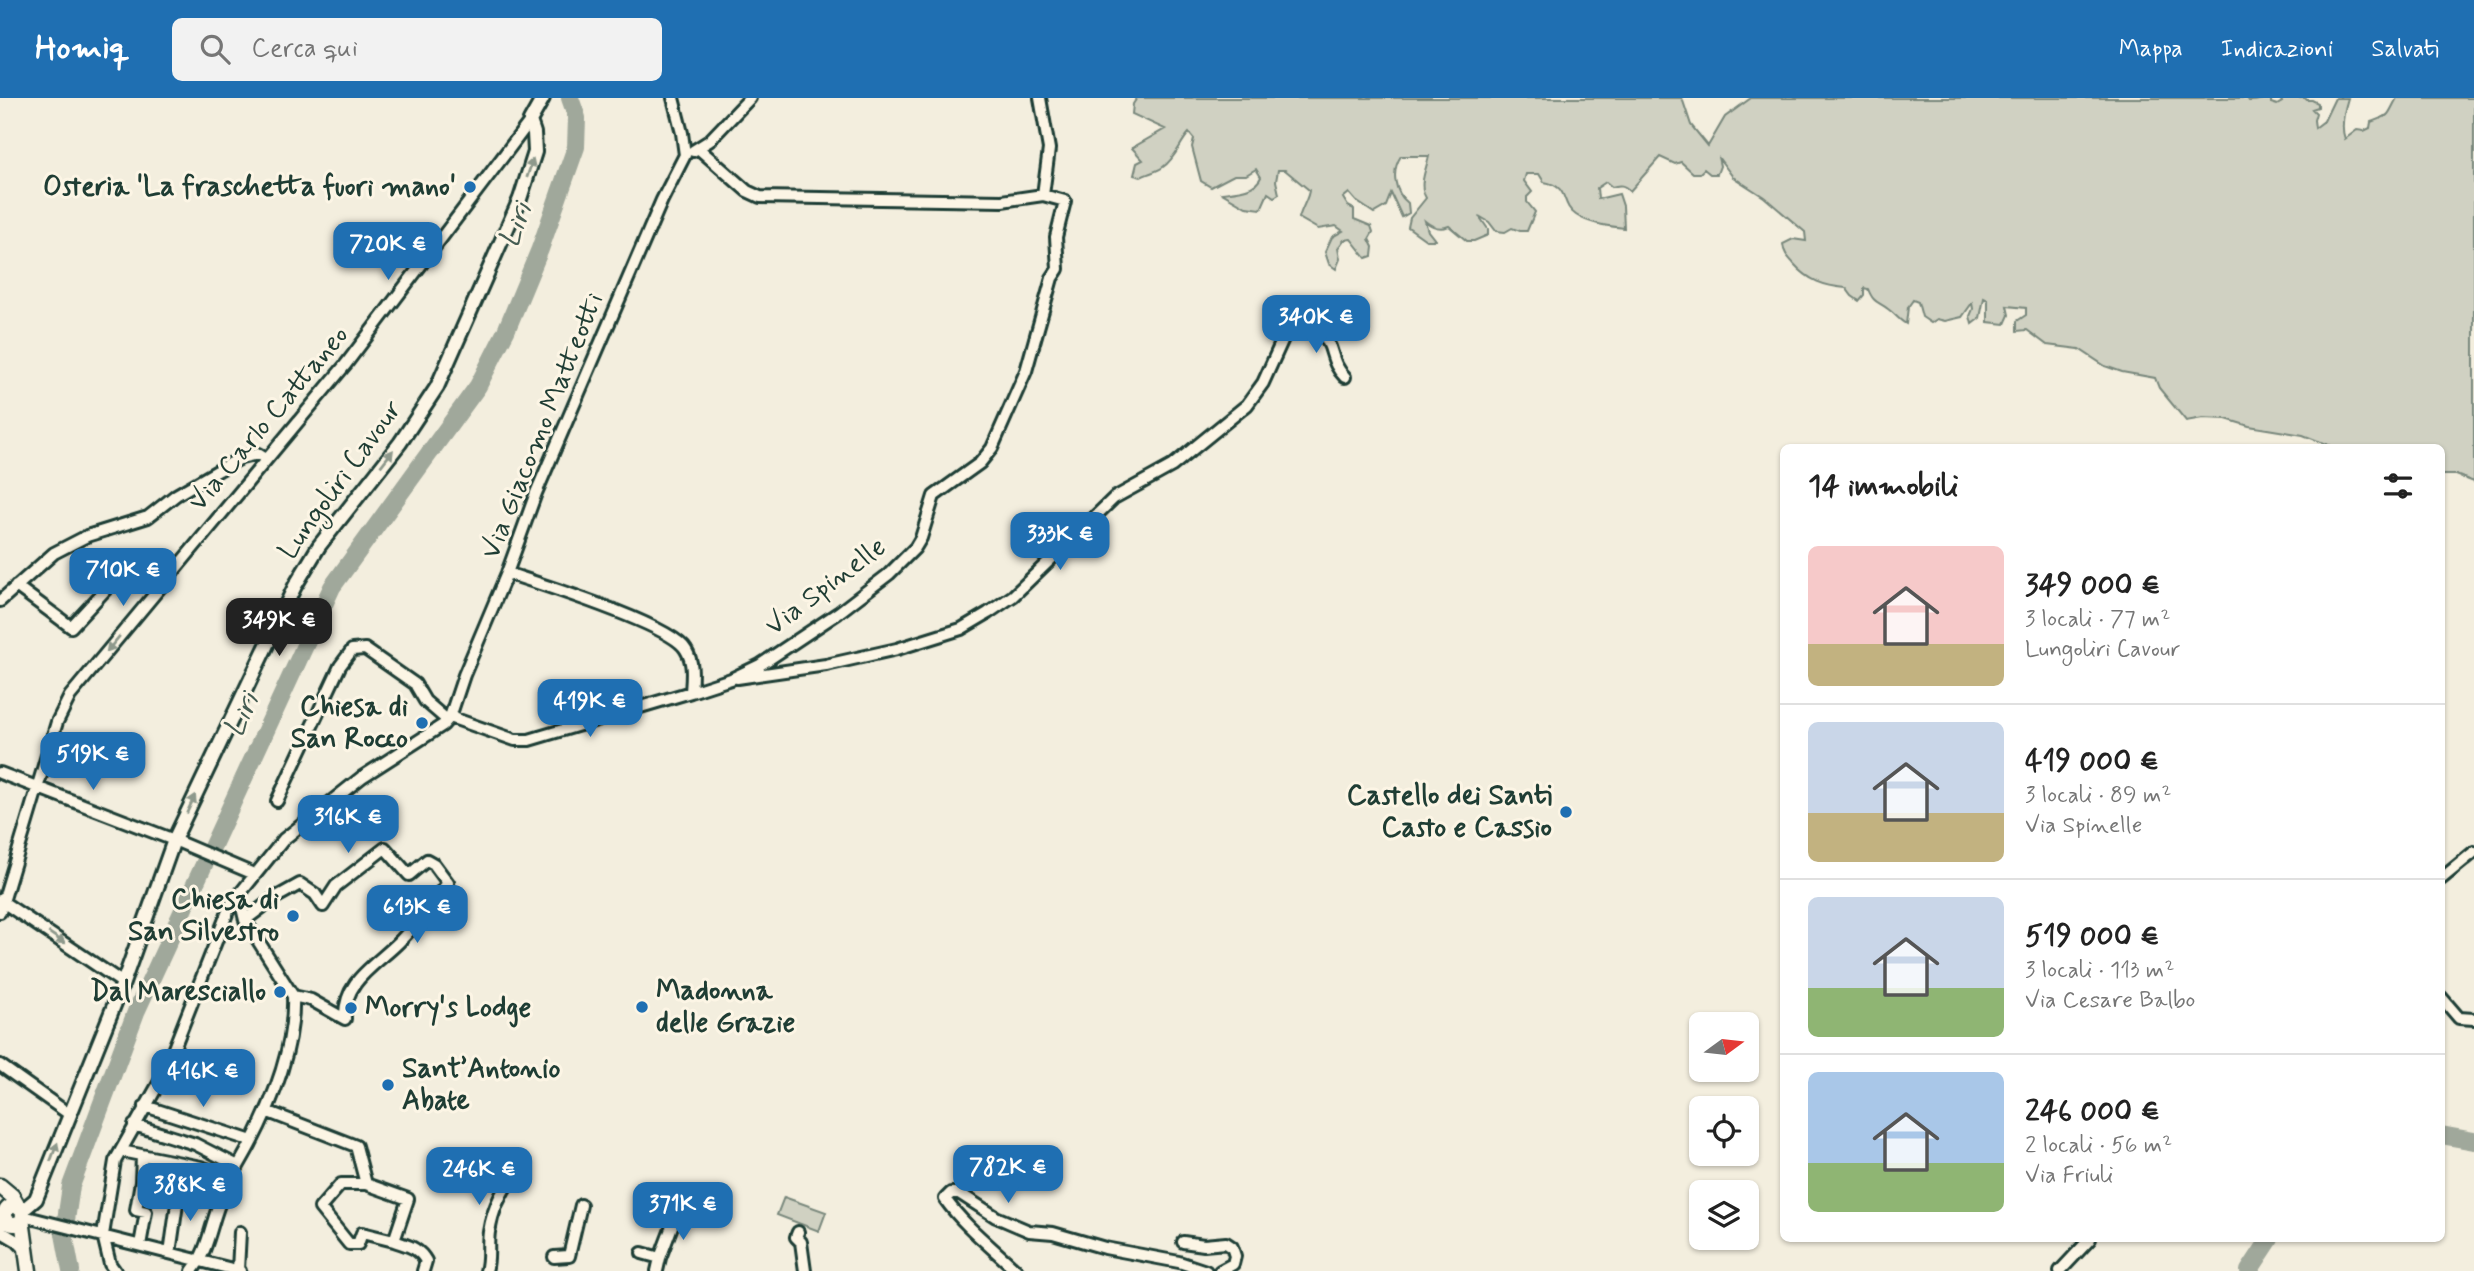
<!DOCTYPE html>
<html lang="it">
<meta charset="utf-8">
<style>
body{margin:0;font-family:Mynerve,sans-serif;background:#f2f2f2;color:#222;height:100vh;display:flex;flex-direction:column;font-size:26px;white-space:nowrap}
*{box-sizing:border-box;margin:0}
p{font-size:23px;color:#767676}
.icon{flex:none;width:38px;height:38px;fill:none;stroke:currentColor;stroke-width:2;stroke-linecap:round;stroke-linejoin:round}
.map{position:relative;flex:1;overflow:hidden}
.drawer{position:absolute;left:1780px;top:346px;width:665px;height:798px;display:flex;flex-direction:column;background:#fff;border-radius:10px;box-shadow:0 2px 5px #0004}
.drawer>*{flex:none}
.needle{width:46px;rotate:75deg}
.fabs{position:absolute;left:1689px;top:914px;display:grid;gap:14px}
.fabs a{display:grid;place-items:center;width:70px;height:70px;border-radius:10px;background:#fff;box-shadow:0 2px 5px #0004;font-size:35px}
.price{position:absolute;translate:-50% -60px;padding:0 16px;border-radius:14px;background:#1f6fb2;color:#fff;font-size:23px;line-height:46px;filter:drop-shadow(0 2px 4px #0008)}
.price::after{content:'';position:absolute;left:50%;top:42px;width:21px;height:16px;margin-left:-10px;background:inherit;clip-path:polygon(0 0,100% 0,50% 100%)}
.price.selected{background:#222;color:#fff}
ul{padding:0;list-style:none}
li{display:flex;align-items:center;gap:21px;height:175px;padding:0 28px}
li+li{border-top:2px solid #e0e0e0}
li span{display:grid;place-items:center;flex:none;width:196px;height:140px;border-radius:10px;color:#555}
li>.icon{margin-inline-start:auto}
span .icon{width:84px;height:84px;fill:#fffc;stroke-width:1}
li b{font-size:30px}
h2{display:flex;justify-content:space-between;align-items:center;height:84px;padding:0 28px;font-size:30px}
header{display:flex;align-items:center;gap:42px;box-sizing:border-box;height:98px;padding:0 35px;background:#1f6fb2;color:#fff}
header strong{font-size:33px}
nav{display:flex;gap:38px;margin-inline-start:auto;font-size:24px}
.search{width:490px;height:63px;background:#f2f2f2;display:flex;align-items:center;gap:18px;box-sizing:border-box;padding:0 24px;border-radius:10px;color:#767676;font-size:26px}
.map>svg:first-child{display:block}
</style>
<header>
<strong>Homiq</strong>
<div class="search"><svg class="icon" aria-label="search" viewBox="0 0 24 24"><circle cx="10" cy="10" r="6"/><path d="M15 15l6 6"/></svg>Cerca qui</div>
<nav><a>Mappa</a><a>Indicazioni</a><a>Salvati</a></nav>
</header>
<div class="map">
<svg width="2474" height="1173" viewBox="0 0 2474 1173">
<rect width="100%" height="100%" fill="#f3eede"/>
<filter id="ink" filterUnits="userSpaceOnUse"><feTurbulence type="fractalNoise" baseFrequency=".0143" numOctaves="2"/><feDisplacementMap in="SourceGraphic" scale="14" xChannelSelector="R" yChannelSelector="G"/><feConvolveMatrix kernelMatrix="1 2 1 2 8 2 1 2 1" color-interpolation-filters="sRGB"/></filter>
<g filter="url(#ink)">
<path fill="#d0d1c2" stroke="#78877b" stroke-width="2" d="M1137,0H1682L1691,27L1708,48L1725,19L1751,0H2247L2249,3C2257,4 2263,0 2271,0V5L2277,7L2282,4L2280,0H2305L2307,2H2312L2318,5V9L2312,11L2316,15L2314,22L2315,30L2324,23L2335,0H2348C2344,13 2340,29 2345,41L2357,32L2364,33L2370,30L2371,24C2392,16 2386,20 2397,0H2474V384L2456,377H2441V350H2336L2303,337L2249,328L2226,321L2203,320L2186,323L2159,290L2155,280L2122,274L2105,268L2079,251L2047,247L2027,232L2017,233V223L2026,217V210L2007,208L2009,217L2005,226L1988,224V202L1984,200L1980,220L1972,226L1970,218L1973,211L1972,205L1962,219L1945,223L1937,221L1931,225L1922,219L1918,204L1913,202L1908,209L1906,226C1899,222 1895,216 1888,211C1878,203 1874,206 1868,191L1864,190V197L1859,203L1852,198L1846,190C1824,188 1809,183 1794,166C1788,159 1784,156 1783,146L1793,141L1806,143L1805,134L1764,99L1733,79L1718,59L1720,68L1717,76H1710L1704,71L1700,75H1693L1681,64L1675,66L1660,59L1630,93C1624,87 1620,86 1612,89L1606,84L1597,90L1598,101L1619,96L1623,108L1624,130C1609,128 1589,126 1576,117C1559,105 1571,89 1544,84L1539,76H1526L1524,83L1532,94L1527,99V104L1535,114L1527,133H1520L1512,130L1505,134L1496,133L1489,124L1479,118L1488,131V137L1474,143H1467L1449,128C1440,132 1432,129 1425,123L1428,133L1435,142H1426L1408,129L1410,120L1426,100C1418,87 1426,72 1429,58H1401C1391,73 1394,94 1408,105L1409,115L1402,119L1391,95L1386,108L1374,115L1356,103L1349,95L1343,100L1348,108L1354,111V121L1371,128L1373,134L1369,141L1373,149L1372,158L1366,160L1351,141L1344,142L1338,150L1340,161L1336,171L1329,166L1325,154L1332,139L1343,133L1336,128L1318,131L1299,120C1302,109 1309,99 1309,92L1285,72H1278L1276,83L1279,96L1274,99L1268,95L1261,111L1246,109L1222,95C1236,93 1255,93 1261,79L1256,71L1246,77H1234L1211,89L1201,83L1192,49L1194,41L1189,35C1180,45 1175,61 1163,69C1157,74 1148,75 1141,79L1134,77L1137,65L1143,62L1132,50L1165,31L1132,16L1133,6Z
M784,1099L826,1114L819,1133L777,1117Z"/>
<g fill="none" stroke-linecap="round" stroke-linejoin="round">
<path stroke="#a0a89b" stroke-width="18" d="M2441,1037L2474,1043
M71,1173L64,1136L71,1088L136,914L332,489L478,288L506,233L540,151L576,49L577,20L570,0
M2249,1173L2270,1141"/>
<g stroke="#1f3d34" stroke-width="16">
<path id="minor" d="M673,0L682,35L685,57
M698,50L747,93L760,99L1002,103L1043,97L1049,51L1040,0
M693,53L709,43L750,0
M507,475C540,486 673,527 686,552C694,565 692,579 691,594
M16,488L71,529L132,463L162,488
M0,503L54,455L87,438L148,419L176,397L219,372L241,360L258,356L266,361
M737,580L826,567L897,551L961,531L988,515L1013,498L1114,400L1172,368L1247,307L1263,285L1291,223L1301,215H1308C1317,226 1325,236 1330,249C1334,261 1335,269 1345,279
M450,619L515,642H529L691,594L731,581L760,567L838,515L889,476L915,450L921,440L934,398L980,365L992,350L1026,273L1052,180L1058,171L1056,139L1065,103L1043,97
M0,675L174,742L254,776
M277,703L340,568L352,552L365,551L415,586L425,603L447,622
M2441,781L2474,754
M0,802L123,885
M0,814L57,624L70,598L346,266L530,23
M245,822L273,801L300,786L315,796L323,808L336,788L385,750L409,777L427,762L434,766L448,785C432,804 417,826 399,844C375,868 343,883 345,921L311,902L293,898
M2441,899L2459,920L2474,921
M0,967L69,1016
M145,1008L252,1043
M266,1013L356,1048L366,1086L408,1101L394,1143C408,1148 418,1149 426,1163L423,1173
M134,1027L195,1046L238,1068
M121,1053L201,1069L232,1079
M141,1084L221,1100
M366,1086H341L320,1110L349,1146H358L362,1135L394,1143
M648,1104L680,1107L660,1160L657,1173
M23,1118L240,1173
M0,1127L11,1125
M0,1133L17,1143L26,1152
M798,1134L796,1139L801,1144L805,1173
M1183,1144L1204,1147L1226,1145L1232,1149L1235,1158L1233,1166L1220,1173
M140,1147L146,1114L136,1112L141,1084L142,1058
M170,1155L179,1092
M642,1155L660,1160
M554,1159L569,1158L581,1107
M238,1172L240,1134
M115,1173L110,1166L103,1137L115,1063L163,978L230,808L284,741L362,679L443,627L450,619L464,577L507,475L536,395L662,102L685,57
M192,1173C209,1152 211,1123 222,1099C230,1081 241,1064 250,1047C273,1003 295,948 293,898L245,822L239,797
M486,1173C490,1160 487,1147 489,1134C493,1109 504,1087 521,1069
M1017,1173C992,1149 965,1129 945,1101L951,1095H959L996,1119L1029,1133L1053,1135L1105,1150L1179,1164L1206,1173
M2060,1173L2090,1141"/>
</g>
<g stroke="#1f3d34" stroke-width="18">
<path id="tertiary" d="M22,1113L36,1101L123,885L174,742L295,488L319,448L400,345L437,289L520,101L535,54L534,35L530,23L543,0"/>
</g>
<g stroke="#1f3d34" stroke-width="19">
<path id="secondary" d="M0,1088L12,1098L19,1110
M5 1117a9 9 0 1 1 18 0a9 9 0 1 1-18 0Z
M22,1121L29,1173"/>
</g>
<use href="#minor" stroke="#fcf5e5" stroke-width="10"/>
<use href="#tertiary" stroke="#fcf5e5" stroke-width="12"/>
<use href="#secondary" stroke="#fcf5e5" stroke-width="14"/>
</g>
<defs><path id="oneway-solid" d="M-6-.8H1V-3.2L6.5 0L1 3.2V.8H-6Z" transform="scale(1.75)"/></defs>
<g fill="#8e998c">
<use href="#oneway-solid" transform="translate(530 70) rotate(-72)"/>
<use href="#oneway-solid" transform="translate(387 360) rotate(-52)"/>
<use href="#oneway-solid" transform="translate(113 546) rotate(130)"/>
<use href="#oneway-solid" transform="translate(191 706) rotate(-65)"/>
<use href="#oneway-solid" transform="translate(57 840) rotate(34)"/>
<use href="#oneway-solid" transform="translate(54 1054) rotate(-69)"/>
</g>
</g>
<g fill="#1f6fb2" stroke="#fcf5e5" stroke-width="2.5">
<circle cx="470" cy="89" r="7"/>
<circle cx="422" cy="625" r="7"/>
<circle cx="1566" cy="714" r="7"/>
<circle cx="293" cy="818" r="7"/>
<circle cx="280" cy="894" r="7"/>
<circle cx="642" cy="909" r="7"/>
<circle cx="351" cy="910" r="7"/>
<circle cx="388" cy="987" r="7"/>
</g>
<g text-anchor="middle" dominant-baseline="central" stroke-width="6" stroke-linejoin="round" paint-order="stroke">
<g font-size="28" font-weight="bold" fill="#1f3d34" stroke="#fcf5e5" text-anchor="end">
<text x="456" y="89">Osteria 'La fraschetta fuori mano'</text>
<text x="408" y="609">Chiesa di<tspan x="408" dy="32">San Rocco</tspan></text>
<text x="1552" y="698">Castello dei Santi<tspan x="1552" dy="32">Casto e Cassio</tspan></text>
<text x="279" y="802">Chiesa di<tspan x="279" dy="32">San Silvestro</tspan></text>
<text x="656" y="893" text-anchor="start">Madonna<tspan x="656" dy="32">delle Grazie</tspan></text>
<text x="266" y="894">Dal Maresciallo</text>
<text x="365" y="910" text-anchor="start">Morry's Lodge</text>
<text x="402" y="971" text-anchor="start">Sant’Antonio<tspan x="402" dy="32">Abate</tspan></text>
</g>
<g font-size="28" fill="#1f3d34" stroke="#fcf5e5">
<text transform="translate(269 321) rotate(-50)">Via Carlo Cattaneo</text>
<text transform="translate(543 328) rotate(-68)">Via Giacomo Matteotti</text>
<text transform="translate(341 382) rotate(-54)">Lungoliri Cavour</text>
<text transform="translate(826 489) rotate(-37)">Via Spinelle</text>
</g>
<g font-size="30" font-style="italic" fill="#465d53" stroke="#fcf5e5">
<text transform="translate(516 127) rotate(-69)">Liri</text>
<text transform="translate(242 617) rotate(-65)">Liri</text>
</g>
</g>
</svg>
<div class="fabs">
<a><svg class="needle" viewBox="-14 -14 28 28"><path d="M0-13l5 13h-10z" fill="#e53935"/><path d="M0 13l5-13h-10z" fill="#767676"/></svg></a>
<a><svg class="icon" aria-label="locate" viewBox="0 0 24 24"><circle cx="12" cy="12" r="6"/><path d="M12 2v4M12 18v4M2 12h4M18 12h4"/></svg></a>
<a><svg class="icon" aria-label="layers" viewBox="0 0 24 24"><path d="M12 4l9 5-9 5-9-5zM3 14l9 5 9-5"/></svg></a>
</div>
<b class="price" style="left:388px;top:184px">720K €</b>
<b class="price" style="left:1316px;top:257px">340K €</b>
<b class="price" style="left:1060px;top:474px">333K €</b>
<b class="price" style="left:123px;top:510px">710K €</b>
<b class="price selected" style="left:279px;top:560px">349K €</b>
<b class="price" style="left:590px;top:641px">419K €</b>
<b class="price" style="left:93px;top:694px">519K €</b>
<b class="price" style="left:348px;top:757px">316K €</b>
<b class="price" style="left:417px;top:847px">613K €</b>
<b class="price" style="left:203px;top:1011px">416K €</b>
<b class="price" style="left:1008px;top:1107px">782K €</b>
<b class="price" style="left:479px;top:1109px">246K €</b>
<b class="price" style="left:190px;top:1125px">388K €</b>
<b class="price" style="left:683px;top:1144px">371K €</b>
<section class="drawer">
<h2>14 immobili<svg class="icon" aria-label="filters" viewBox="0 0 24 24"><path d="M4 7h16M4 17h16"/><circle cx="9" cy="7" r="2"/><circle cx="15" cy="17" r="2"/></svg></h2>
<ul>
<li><span style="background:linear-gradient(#f6c9c9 70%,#c2b280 0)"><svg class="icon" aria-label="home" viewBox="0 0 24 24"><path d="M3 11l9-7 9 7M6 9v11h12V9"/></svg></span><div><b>349 000 €</b><p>3 locali · 77 m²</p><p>Lungoliri Cavour</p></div></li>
<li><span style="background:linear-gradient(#c9d6e8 65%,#c2b280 0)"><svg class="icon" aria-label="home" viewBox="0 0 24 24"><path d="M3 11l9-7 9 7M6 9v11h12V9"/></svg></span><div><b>419 000 €</b><p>3 locali · 89 m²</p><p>Via Spinelle</p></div></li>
<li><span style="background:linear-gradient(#c9d6e8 65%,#8fb573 0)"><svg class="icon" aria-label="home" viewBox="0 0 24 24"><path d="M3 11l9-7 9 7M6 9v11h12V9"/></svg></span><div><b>519 000 €</b><p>3 locali · 113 m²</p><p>Via Cesare Balbo</p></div></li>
<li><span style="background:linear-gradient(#a9c7e8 65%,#8fb573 0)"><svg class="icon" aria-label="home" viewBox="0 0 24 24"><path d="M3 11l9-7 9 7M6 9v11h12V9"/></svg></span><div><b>246 000 €</b><p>2 locali · 56 m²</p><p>Via Friuli</p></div></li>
</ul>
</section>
</div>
